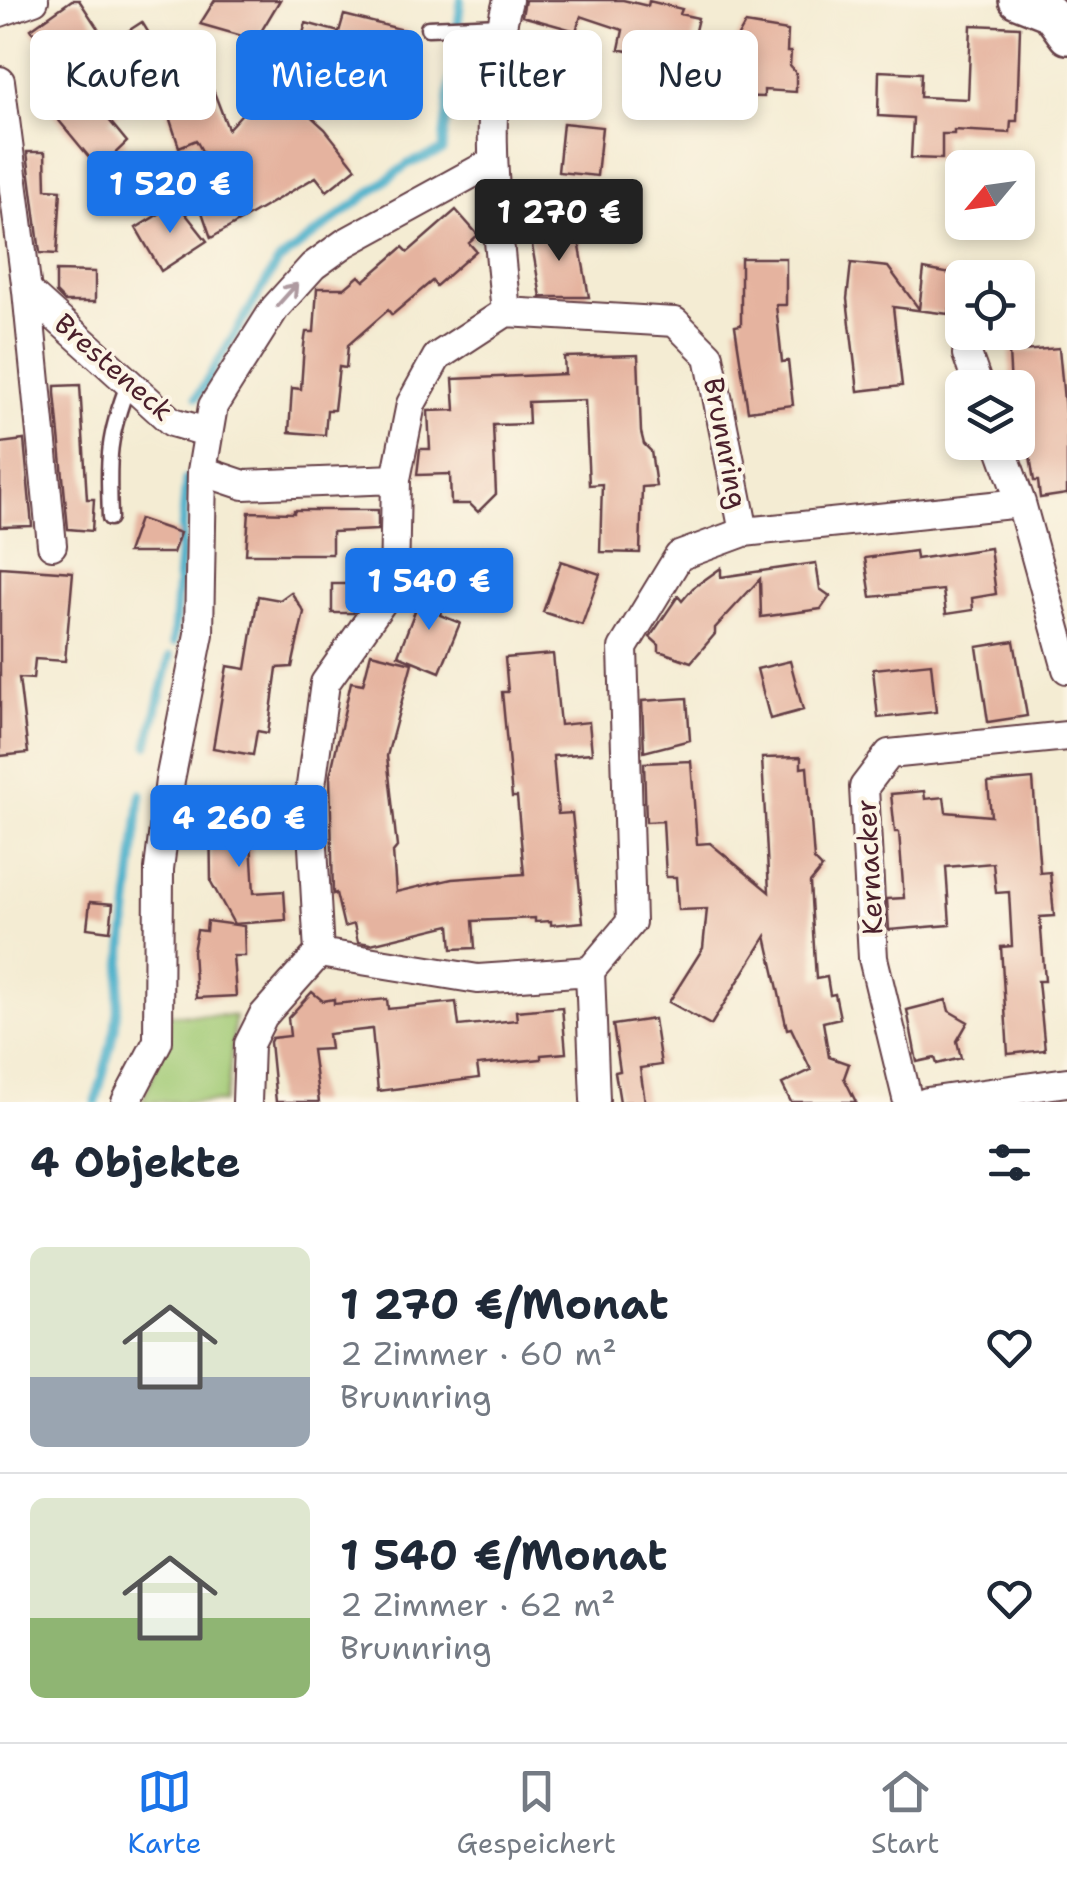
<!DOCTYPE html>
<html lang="de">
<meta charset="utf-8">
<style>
body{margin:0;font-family:"Shantell Sans",sans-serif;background:#f6f6f7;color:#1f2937;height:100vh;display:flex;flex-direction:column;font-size:38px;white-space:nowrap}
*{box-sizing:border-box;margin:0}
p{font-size:32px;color:#747a83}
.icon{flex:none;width:55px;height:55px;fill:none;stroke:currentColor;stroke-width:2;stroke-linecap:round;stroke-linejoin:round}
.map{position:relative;height:1102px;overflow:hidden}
.side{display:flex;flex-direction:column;background:#fff;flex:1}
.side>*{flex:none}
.guide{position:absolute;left:30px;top:30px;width:1008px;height:90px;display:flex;gap:20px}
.needle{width:65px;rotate:241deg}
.buttons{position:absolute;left:945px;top:150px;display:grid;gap:20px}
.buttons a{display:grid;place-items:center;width:90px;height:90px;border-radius:15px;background:#fff;box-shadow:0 5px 15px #0003;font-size:50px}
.price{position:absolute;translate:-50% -85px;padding:0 22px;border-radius:10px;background:#1a73e8;color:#fff;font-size:32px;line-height:65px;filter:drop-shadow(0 2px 5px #0008)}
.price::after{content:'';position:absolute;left:50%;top:60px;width:30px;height:22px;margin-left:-15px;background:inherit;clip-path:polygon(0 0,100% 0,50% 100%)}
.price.on{background:#222;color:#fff}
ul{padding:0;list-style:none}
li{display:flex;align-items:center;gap:30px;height:250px;padding:0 30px}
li+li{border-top:2px solid #e0e1e3}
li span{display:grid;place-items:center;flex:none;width:280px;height:200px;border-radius:15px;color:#555}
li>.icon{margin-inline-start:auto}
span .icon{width:120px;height:120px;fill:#fffc;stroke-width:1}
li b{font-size:42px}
h2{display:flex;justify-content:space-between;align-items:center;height:120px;padding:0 30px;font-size:42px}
.chip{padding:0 35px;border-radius:15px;background:#fff;box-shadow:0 5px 15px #0003;font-size:35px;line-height:90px}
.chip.on{background:#1a73e8;color:#fff}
.dock{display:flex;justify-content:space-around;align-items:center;height:140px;border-top:2px solid #e0e1e3;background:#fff;font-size:28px;color:#747a83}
.dock a{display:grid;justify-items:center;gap:5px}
.dock .on{color:#1a73e8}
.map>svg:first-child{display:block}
</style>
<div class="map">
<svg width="1067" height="1102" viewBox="0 0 1067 1102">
<rect width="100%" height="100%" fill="#fcf5e5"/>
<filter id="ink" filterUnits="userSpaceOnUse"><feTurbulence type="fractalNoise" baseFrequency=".01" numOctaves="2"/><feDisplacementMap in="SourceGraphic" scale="20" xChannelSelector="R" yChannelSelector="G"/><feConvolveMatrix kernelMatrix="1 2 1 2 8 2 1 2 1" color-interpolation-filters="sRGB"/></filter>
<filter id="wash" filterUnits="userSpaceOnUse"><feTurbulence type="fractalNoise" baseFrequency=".0048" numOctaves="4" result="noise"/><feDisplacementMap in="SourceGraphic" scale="40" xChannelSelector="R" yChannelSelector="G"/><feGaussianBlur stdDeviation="2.25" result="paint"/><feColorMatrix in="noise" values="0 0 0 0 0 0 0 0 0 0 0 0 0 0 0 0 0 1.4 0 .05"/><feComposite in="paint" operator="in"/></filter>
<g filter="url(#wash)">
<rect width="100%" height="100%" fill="#f4ecd3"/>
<path fill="#a2ca76" stroke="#767450" stroke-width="2.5" d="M164,1014L235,1016L228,1087L223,1102H142L163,1050Z"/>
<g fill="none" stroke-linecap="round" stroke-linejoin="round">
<path stroke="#4cb0cb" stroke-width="9" d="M197,397L278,262L408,164L442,151L461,0
M173,643L186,480
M148,745L170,657
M96,1102L115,1029L141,794"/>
</g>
<g id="blocks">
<path fill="#e5b39f" d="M72,0H79L108,44L142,22L188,97L212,87L228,129L272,81L325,129L356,168L327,191L316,177L211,238L195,192L216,177L196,140L179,147L160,89L109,120L127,142L99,169L42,100L65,79L31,29Z
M215,0H280L256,40L200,24Z
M525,0H623L648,6L649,1L682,9L680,14L698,18L687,65L619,49L623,30L581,16L576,31L522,16Z
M344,15L408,31L416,46L401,55L397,68L336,50L333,61L298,51L306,23L339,32Z
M745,24L788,31L787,52H791L790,66L796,73V92L764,90V97L732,96L733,45Z
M971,25L1020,27L1017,121H1011L1010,133L954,130V134H942V159L911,158L913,118L878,116L879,71L921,73L920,97L968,99Z
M563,123L602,127L597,176L558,172Z
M27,152H45L46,189L61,190L57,254L40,253Z
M177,203L207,241L161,271L136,228Z
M456,210L478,235L469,243L476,251L436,286L432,281L392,315L388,310L348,345L346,368L339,367L334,410H327L325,435L289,432L292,388L301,389L304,345L306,332H314L317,288H345L359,276L364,281L403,247L408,252Z
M572,226L574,238L579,241L589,297H541L530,234Z
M741,258H786V305H776L782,362L788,361L793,405L748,411L735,326L741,325Z
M851,263L888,267L919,309L924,269L962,276V303L951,302L949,314L893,307L902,386L858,391L847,299Z
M56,271L95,272V302H65L56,293Z
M1059,348L1067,432V494L1040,498L1038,481H1034L1023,412H1018V388H1011L1009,352Z
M638,355L641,432L644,444L651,451L656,486L642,487L640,553L600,552L602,484L589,485L585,400L528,402L529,424L493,425L496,494L478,512L470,504H451L450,474L417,475L420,449H430L428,411L455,410L453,379L565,374L564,357Z
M80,385L87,499H94L92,531L68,529L55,393V386Z
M24,440L32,526L0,527V443Z
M294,510H378V530L332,532V554H246L249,512L294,513Z
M139,519L180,533L173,553H127Z
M990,548L996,594L972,598L973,610L946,614L943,590L871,597L865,558L915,551L916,559Z
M561,561L600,574L582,625L543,612Z
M816,563L820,589L830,596L821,609L761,617L760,579L715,628V634L691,662L659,651V645L650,637L678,596L682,601L693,588L721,568V577Z
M0,567L73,572L65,661L35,659L33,679L19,678L28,753L0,756Z
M332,584H358V606L353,613H332Z
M423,590L445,597L440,615L460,623L440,672L398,655Z
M291,592L304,612L292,667L277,668L268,733L257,731L253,755L213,748L227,666L246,669L258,596L280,600Z
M1014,641L1027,716L988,722L977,647Z
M371,653L412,663L387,756L397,847L393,852L396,892L452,879L524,874L517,797H512L502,692H508L505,658L553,654L560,725L589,722L592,753L553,756L558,814L572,813L583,922L551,925V921L535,922V918L473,921L475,948L452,949L450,925L371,944L358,942L354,924L344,927L336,893L333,894L330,776L351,682L363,684Z
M790,661L803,710L770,719L757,669Z
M931,663L936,712L878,718L873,669Z
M687,698L690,740L644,752L642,701Z
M801,757V768L807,767L814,860L822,868L810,883L816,979L827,977L830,995L835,994L840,1018L823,1022L829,1057L849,1064L844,1078L856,1102H791L782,1084L811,1070L791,1028L787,1029L766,936L711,1025L669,1002L703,948L707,909L678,910L676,877H666L663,821L646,822L644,763L691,761L697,844L710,843L769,892L762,758Z
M1033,779L1040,873L1050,872L1054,916L1040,917L1045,981H1038L1045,1050L1008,1054L1001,947L1012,946L1009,892L996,893L993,863L946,867L950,925L889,930L887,899L904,898L899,832H895L891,794L924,791L925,799L944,797L946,812L991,816L988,783Z
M249,807L254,893L284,891L286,920L234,924L211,882L210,810Z
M90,902L113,904L110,931L87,928Z
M207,921L244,926L245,956H233L236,996L196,998L193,951L197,930L206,931Z
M312,992L323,1001L334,999V1004L387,999L388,1009L456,1002L459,1026L517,1020L516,1011L562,1007L566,1053L541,1055V1059L477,1065L479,1078L378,1091L372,1029L328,1034L330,1049L312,1050L319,1102H276L270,1042L272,1038L290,1036L288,1018Z
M946,1000L949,1011L968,1022L957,1041L961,1058L937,1064L935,1058L917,1062L907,1010Z
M654,1019L661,1065L640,1068L645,1102H620L615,1072L620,1071L613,1025Z"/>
</g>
</g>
<g filter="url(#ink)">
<use href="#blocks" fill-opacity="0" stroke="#643e44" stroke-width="2.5"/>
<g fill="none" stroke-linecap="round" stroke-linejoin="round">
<g stroke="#643e44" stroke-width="19">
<path id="service" d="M428,28L501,25
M110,518C108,458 107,439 129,382"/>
</g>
<g stroke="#643e44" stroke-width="32">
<path id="minor" d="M0,12L34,0
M0,81L27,291L52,545
M27,291L172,422L207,432
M506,312L675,322L709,356L744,532
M967,354L979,388
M999,442L1021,503L1067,669
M202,471L244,485L396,479
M319,953L310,793L325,683L394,585L396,479L411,404L437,357L506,312C496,211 481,100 508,0
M590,971L595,1100
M126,1102L158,1041L159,869L170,780L199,634L202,471L213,406L275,308L313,266L345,243L491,163
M247,1102L249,1044L263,1016L319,953L478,979L590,971L631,922L623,648L679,556L744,532L1021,503
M908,1102L873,958L864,787L889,754L1067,736
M927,1102L1067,1082"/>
</g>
<g stroke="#643e44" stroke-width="40">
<path id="tertiary" d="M1017,0L1050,13L1067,36"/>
</g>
<use href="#service" stroke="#fff" stroke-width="14"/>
<use href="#minor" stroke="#fff" stroke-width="28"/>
<use href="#tertiary" stroke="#fff" stroke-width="35"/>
</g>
<defs><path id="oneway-shaft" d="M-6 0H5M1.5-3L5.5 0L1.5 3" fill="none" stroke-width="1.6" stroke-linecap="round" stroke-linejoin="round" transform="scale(2.5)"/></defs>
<use stroke="#ae9aa0" href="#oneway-shaft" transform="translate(287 295) rotate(-48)"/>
</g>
<g text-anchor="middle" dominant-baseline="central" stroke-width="8" stroke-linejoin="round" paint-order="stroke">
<g font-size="28" fill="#4a1f2b" stroke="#fcf5e5">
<text transform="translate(114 367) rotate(41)">Bresteneck</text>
<text transform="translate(726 443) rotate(79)">Brunnring</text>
<text transform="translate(869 867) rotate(-93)">Kernacker</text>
</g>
</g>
</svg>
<div class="buttons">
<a><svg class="needle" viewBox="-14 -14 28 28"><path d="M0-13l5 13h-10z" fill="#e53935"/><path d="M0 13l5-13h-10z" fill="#747a83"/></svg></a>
<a><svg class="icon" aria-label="locate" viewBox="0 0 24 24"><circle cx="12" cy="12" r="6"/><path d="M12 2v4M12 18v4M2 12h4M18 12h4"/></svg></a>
<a><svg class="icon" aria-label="layers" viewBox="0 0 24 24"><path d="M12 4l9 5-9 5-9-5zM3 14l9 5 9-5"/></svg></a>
</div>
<b class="price" style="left:170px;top:236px">1 520 €</b>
<b class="price on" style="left:559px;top:264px">1 270 €</b>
<b class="price" style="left:429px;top:633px">1 540 €</b>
<b class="price" style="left:239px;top:870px">4 260 €</b>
<div class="guide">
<a class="chip">Kaufen</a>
<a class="chip on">Mieten</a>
<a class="chip">Filter</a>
<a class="chip">Neu</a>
</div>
</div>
<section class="side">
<h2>4 Objekte<svg class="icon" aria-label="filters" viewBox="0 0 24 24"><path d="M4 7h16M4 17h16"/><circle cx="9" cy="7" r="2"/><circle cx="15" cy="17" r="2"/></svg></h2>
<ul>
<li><span style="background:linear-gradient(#dfe7d0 65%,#9aa5b1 0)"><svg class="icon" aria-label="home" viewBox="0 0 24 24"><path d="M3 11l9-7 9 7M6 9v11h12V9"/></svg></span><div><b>1 270 €/Monat</b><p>2 Zimmer · 60 m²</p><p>Brunnring</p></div><svg class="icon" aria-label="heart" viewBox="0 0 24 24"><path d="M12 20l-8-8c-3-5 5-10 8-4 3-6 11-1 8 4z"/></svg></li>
<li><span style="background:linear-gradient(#dfe7d0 60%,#8fb573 0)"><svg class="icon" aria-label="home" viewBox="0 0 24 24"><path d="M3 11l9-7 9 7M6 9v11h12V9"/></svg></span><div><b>1 540 €/Monat</b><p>2 Zimmer · 62 m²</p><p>Brunnring</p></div><svg class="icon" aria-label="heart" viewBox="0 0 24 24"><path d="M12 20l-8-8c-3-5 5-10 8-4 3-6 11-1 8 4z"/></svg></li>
</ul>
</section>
<nav class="dock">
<a class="on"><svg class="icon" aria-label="map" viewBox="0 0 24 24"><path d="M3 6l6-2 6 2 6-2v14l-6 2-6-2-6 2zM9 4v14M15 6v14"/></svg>Karte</a>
<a><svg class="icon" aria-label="saved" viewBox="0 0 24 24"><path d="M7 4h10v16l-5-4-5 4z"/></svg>Gespeichert</a>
<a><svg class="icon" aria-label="home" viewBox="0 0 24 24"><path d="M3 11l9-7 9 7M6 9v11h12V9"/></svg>Start</a>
</nav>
